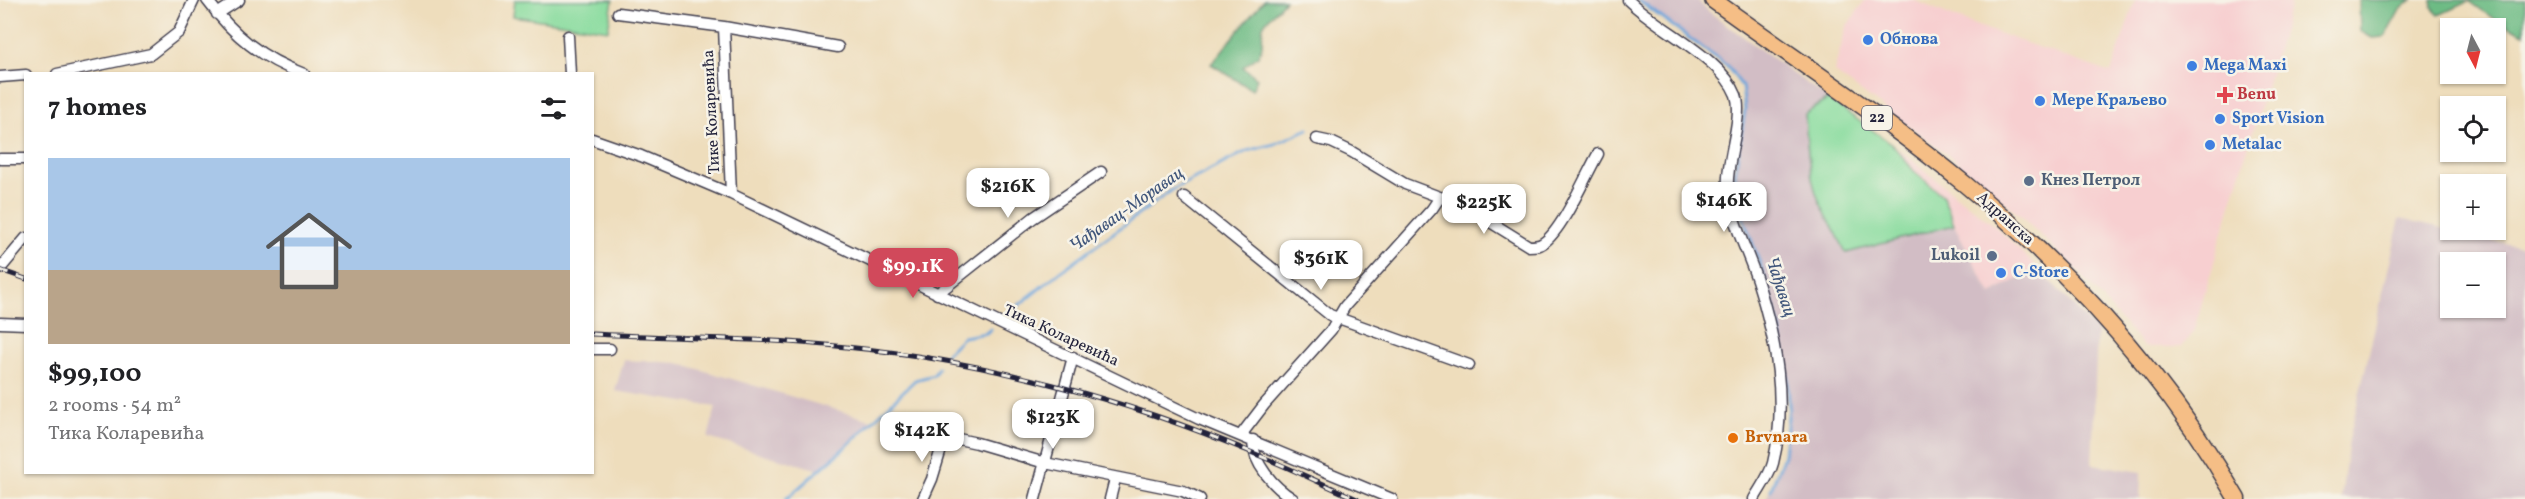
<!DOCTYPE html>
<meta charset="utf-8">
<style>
body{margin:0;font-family:Vollkorn,serif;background:#f6f6f6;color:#202124;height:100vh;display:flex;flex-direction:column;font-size:22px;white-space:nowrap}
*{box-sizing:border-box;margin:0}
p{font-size:20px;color:#757577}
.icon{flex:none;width:33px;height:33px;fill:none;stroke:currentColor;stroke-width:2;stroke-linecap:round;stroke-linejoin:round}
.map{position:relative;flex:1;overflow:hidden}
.drawer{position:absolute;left:24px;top:72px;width:570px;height:402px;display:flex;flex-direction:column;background:#fff;border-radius:0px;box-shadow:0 2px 4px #0004}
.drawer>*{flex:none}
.needle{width:39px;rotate:173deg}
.buttons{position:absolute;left:2440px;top:18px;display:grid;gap:12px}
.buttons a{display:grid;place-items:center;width:66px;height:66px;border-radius:0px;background:#fff;box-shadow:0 2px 4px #0004;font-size:30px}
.price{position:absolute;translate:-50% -51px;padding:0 14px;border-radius:12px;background:#fff;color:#222;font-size:20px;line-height:39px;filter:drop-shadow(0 2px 3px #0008)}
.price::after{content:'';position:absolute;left:50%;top:36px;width:18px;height:14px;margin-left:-9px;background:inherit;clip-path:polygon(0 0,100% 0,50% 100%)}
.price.active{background:#d1495b;color:#fff}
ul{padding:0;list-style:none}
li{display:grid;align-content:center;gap:12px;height:318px;padding:0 24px}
li span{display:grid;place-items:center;height:186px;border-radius:0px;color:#555}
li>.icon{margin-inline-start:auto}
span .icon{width:108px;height:108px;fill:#fffc;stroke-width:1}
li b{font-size:26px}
h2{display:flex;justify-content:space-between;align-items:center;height:72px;padding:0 24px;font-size:26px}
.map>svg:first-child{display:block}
</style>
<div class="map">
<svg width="2525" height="499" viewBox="0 0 2525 499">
<rect width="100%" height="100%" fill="#f7f3e8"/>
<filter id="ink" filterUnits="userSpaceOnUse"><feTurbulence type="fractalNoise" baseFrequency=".0167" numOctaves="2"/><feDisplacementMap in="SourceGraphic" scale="12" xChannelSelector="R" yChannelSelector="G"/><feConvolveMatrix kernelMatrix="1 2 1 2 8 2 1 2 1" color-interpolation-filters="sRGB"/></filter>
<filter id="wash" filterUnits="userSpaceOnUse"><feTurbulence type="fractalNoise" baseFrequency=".008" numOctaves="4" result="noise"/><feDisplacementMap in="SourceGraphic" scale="24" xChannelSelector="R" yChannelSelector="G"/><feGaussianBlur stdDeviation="1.35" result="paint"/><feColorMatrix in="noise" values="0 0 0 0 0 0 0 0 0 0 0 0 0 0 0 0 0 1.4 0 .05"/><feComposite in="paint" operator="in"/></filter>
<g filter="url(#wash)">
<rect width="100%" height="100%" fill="#eeddbc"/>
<path fill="#f7cfd0" d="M1865,0H1913L1975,25L2111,73L2135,0H2292L2193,333L2182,347H2144L2079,272L2012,208L1946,153L1834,72L1846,27Z
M1892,144L1995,226L2038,268L1991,294L1954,225L1943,196L1914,171Z"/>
<path fill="#d2bdc5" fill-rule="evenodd" d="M1638,0H1698L1704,8L1828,99L1805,114L1806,138L1813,177L1821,205L1837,232L1846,253L1954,225L1991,294L2038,268L2097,331L2092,464L2141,472L2140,499H1766L1784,455L1789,406L1779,325L1764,275L1737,201L1735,173L1745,110L1742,86L1727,66Z
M2400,218L2525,248V499H2341L2349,440ZM2496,262V308H2451V262Z
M624,360L678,363L874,421L819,470L708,438L716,407L615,391Z"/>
<path fill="#87db9d" stroke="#547e6c" stroke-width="1.5" d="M515,0H613L608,30L513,16Z
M1828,99L1892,144L1914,171L1943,196L1954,225L1846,253C1839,237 1830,223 1822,207C1808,180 1807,143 1805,114Z"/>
<path fill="#6dbb84" stroke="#486e60" stroke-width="1.5" d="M1264,0H1285L1263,25L1262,46L1258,56L1243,67L1257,78L1252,90L1211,64Z
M2359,0H2412L2400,10L2385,37L2372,38L2360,31Z
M2432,0H2525V34L2497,21L2469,1L2439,15L2432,8Z"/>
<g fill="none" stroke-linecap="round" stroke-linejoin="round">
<path stroke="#6ca5db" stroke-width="3" d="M1638,0L1727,66L1742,86L1745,110L1735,173L1737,201L1764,275L1779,325L1788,380L1789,407L1784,455L1771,490
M1004,317L1060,272L1172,190L1247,151L1275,144L1308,129
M945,355L963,337L986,333L991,329
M786,499L848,445L915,380L934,375L938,368"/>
</g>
</g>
<g filter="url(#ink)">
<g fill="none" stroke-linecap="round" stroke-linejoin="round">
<g stroke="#413e4e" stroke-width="13">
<path id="street" d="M207,0C233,35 262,59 304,74
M1628,0C1657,29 1722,58 1736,95C1744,118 1725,162 1728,190C1731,221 1747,250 1757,280C1776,339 1788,402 1773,463C1770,475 1760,488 1754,499
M618,13L724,27
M217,14L239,0
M568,36L570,74
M57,74L151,54L179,32L194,0
M0,77L26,75
M592,139L641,156L731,194L1199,419L1392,499
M1317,139L1331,142L1352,152L1405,184L1466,207L1529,246C1535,246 1539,246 1543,243C1562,231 1586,175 1598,154
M0,159H26
M731,194L724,27L838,47
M1184,197L1330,315L1469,365
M0,269L26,238
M937,294L1033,218L1101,172
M0,323L26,324
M592,349H610
M898,426L977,443L1045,463L1183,491L1200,499
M1241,435L1264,405L1331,330L1345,306L1432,209L1440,197
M1253,440C1252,463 1274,487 1293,499
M923,499L932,479L945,436
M1035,499L1073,357
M1110,499L1115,479"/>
</g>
<g stroke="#413e4e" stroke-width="19">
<path id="primary" d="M1713,0C1797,61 1885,118 1966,185C2072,273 2168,379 2237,499"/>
</g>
<use href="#street" stroke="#fff" stroke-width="10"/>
<use href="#primary" stroke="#f5be86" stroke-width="16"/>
<g stroke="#22223b" stroke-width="5">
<path id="rail" d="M0,270L26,279
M592,334C677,338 763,338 846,347C982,360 1128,400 1253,453C1288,467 1322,484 1357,499"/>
</g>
<use href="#rail" stroke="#f7f3e8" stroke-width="3" stroke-dasharray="9" stroke-linecap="butt"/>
</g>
</g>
<g fill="#3f7fe0" stroke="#f7f3e8" stroke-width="2">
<circle cx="1868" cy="40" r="6"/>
<circle cx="2192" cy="66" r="6"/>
<circle cx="2040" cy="101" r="6"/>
<circle cx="2220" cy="119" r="6"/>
<circle cx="2210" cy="145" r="6"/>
<circle cx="2001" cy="273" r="6"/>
</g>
<path fill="#e0444e" stroke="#f7f3e8" stroke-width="2" d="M2222 86h6v6h6v6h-6v6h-6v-6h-6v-6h6z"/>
<g fill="#5c6f8a" stroke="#f7f3e8" stroke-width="2">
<circle cx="2029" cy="181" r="6"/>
<circle cx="1992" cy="256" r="6"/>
</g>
<circle fill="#e8710a" stroke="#f7f3e8" stroke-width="2" cx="1733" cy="438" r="6"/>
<g text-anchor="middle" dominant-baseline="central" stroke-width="5" stroke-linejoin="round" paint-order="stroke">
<rect fill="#f7f3e8" stroke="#62616f" stroke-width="1.5" x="1862" y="106" width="30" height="24" rx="4.5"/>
<g font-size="15" font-weight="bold" fill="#22223b">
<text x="1877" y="118">22</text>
</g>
<g font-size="16" font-weight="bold" fill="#366cbe" stroke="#f7f3e8" text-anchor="start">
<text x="1880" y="40">Обнова</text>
<text x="2204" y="66">Mega Maxi</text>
<text x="2052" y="101">Мере Краљево</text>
<text x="2232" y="119">Sport Vision</text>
<text x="2222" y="145">Metalac</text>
<text x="2013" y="273">C-Store</text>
</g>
<g font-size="16" font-weight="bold" fill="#be3a42" stroke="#f7f3e8" text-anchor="start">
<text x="2237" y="95">Benu</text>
</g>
<g font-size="16" fill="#22223b" stroke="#f7f3e8">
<text transform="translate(712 112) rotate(-93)">Тике Коларевића</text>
<text transform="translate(2005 219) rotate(42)">Адранска</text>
<text transform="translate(1061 336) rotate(25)">Тика Коларевића</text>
</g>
<g font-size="16" font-weight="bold" fill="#4e5e75" stroke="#f7f3e8" text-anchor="start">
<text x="2041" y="181">Кнез Петрол</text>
<text x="1980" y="256" text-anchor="end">Lukoil</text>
</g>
<g font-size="16" font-weight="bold" fill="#c56008" stroke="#f7f3e8" text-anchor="start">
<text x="1745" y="438">Brvnara</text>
</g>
<g font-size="18" font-style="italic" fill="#40567b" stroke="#f7f3e8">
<text transform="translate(1127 210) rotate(-35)">Чађавац-Моравац</text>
<text transform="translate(1780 287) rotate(72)">Чађавац</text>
</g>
</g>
</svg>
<div class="buttons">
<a><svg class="needle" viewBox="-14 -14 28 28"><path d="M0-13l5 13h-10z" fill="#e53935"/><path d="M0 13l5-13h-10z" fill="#757577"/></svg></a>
<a><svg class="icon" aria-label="locate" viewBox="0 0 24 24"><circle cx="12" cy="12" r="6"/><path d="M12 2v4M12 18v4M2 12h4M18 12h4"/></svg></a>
<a>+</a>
<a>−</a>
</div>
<b class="price" style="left:1008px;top:219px">$216K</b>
<b class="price" style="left:1724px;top:233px">$146K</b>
<b class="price" style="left:1484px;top:235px">$225K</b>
<b class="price" style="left:1321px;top:291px">$361K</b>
<b class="price active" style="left:913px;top:299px">$99.1K</b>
<b class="price" style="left:1053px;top:450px">$123K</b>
<b class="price" style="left:922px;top:463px">$142K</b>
<section class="drawer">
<h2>7 homes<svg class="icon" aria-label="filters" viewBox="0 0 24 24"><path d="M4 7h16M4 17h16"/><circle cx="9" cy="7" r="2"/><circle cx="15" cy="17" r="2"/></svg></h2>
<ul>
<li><span style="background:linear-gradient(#a9c7e8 60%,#b9a48a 0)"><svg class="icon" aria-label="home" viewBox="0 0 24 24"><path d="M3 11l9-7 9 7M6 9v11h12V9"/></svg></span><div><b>$99,100</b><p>2 rooms · 54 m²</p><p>Тика Коларевића</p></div></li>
</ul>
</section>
</div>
